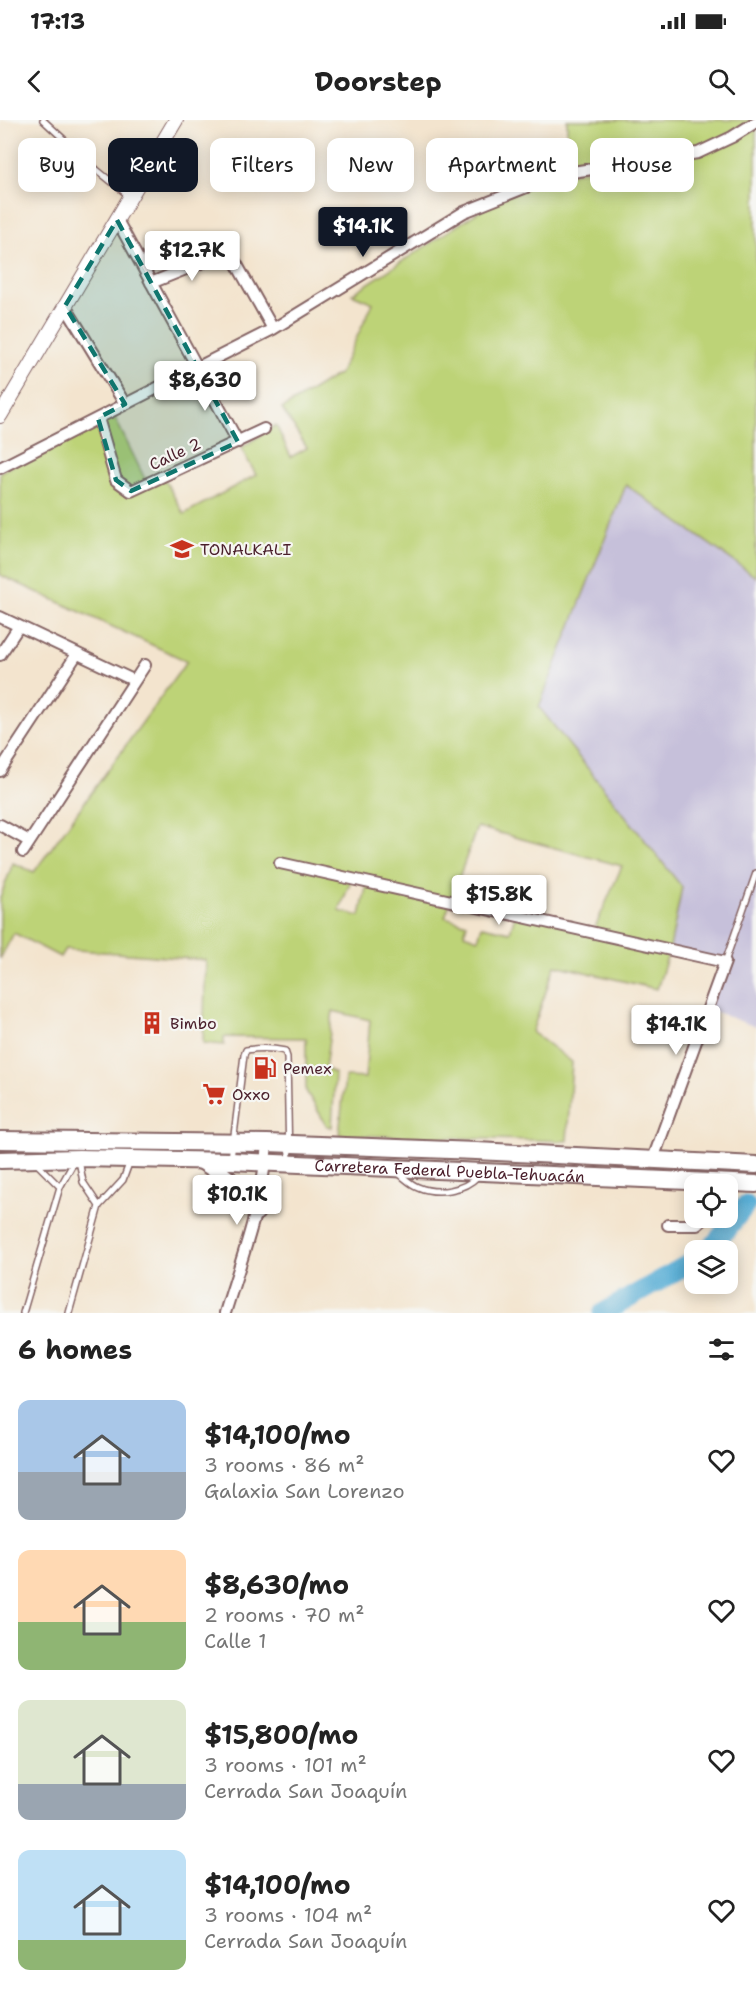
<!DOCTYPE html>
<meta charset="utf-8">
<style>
body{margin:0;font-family:"Shantell Sans",sans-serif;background:#f6f6f6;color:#222;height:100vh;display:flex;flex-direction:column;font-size:22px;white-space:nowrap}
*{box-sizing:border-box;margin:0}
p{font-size:20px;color:#767676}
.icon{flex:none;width:33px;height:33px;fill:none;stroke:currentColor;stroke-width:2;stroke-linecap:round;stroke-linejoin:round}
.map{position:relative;height:1193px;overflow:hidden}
.sheet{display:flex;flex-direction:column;background:#fff;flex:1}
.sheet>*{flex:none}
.banner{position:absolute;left:18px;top:18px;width:720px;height:54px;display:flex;gap:12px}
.tools{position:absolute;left:684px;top:1054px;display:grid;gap:12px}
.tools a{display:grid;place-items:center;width:54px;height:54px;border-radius:12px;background:#fff;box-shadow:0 3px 15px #0003;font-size:30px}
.price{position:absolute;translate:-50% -51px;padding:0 14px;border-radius:6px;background:#fff;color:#222;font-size:20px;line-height:39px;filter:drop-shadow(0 2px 3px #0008)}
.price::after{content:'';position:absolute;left:50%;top:36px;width:18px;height:14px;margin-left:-9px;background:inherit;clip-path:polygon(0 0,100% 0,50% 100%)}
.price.current{background:#111827;color:#fff}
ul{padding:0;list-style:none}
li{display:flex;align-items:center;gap:18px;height:150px;padding:0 18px}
li span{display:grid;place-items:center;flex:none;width:168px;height:120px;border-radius:12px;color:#555}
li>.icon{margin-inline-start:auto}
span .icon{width:72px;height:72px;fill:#fffc;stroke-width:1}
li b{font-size:26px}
h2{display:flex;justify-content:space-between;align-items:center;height:72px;padding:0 18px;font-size:26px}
.tag{padding:0 21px;border-radius:12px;background:#fff;box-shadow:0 3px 15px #0003;font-size:21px;line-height:54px}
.tag.current{background:#111827;color:#fff}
.status{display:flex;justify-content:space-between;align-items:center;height:42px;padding:0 30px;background:#fff;direction:ltr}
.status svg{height:16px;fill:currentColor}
header{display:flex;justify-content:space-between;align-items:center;height:78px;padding:0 18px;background:#fff;font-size:27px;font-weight:700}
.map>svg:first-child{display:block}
</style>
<div class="status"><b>17:13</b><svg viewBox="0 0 49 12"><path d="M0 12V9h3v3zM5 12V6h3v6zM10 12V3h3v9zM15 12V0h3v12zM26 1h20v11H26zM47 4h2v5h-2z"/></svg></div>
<header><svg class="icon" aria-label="back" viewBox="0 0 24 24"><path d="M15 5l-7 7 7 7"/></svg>Doorstep<svg class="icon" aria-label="search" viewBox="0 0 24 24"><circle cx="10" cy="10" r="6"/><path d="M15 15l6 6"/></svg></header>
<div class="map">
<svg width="756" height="1193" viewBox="0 0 756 1193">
<rect width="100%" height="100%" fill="#f6f6f2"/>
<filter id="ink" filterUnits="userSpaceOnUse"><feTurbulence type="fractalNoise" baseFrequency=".0167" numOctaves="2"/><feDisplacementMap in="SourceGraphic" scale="12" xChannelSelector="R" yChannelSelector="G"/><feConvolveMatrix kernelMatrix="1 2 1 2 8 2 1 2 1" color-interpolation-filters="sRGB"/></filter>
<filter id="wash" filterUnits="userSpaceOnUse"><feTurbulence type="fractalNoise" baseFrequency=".008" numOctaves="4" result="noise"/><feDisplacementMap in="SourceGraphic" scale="24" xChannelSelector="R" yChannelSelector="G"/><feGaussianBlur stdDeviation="1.35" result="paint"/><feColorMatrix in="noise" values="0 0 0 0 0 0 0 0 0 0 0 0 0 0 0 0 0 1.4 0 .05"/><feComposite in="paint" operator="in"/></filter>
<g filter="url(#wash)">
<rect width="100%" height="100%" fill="#f3e4ce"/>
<path fill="#c6c0da" d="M626,365L756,457V907L708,889L725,841L670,828L539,587Z"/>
<path fill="#bdd377" stroke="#847951" stroke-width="1.5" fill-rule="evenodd" d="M567,0H755L717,24L567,51Z
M756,3V457L626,365L539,587L682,767L670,828L657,869L555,845L532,912L572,942L567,1021L339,1015L345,957L365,958L370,900L333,891L325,948L335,954L332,1007L327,1006L306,971V918L224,917V925L203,923L206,840L65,829L60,837L14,813L0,839V778L13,743L34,752L187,541L0,455V352L112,292L145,359L162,355L184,394L256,355L241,328L276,305L291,337L307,328L282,289L340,253L373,183L352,174L501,77L566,54L681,36ZM477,707L622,746L594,810L516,792L510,812L482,806L478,819L464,814L467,804L445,797ZM353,755L368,758L360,796L339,791Z"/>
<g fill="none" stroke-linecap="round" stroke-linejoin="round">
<path stroke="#5aafd6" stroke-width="20" d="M709,1131L746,1085
M603,1193L694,1141"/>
</g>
</g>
<g filter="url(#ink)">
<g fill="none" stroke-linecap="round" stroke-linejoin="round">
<g stroke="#856464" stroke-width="8">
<path id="service" d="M43,0L97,50L129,76
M725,842L756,753
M231,1039L244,935L246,930C258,928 273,928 285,931L287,937L289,1042
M79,1040L83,1062L99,1086
M36,1043L60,1067
M398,1053C405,1058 410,1064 418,1067C437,1075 464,1071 478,1056
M23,1193L60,1067L74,1042
M69,1193L99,1086L123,1060L130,1041"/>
</g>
<g stroke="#856464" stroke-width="14">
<path id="minor" d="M117,100L238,322
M151,163L213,138L227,136L236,143L273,209
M65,186L125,284
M98,298L116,360L131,371L264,309
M0,348L273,209L464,92L559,54L698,33L732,17L756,2
M0,497L133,560
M0,535L19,506
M0,651L77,534
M0,705L29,721
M23,732L145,545
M280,743L725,842L653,1039
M668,1105H697L705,1098
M225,1193C242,1137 263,1082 267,1023"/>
</g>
<g stroke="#856464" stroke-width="16">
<path id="tertiary" d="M0,296L176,0"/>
</g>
<g stroke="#856464" stroke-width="20">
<g id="primary">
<path d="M0,1020L267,1023L476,1031L756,1045"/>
<path id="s1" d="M0,1040L79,1038L231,1041L756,1064"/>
<path d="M202,1041C227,1057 240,1066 256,1092"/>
</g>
</g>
<use href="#service" stroke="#fff" stroke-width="5"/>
<use href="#minor" stroke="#fff" stroke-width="10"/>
<use href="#tertiary" stroke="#fff" stroke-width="14"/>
<use href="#primary" stroke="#fff" stroke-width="16"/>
</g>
</g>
<path fill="#0f766e" fill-opacity="0.2" stroke="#0f766e" stroke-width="4.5" stroke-dasharray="12 8" stroke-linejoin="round" d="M117,100L238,322L131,371L116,360L98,298L125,284L65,186Z"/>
<defs>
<g id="school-bare" transform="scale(1.8)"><path d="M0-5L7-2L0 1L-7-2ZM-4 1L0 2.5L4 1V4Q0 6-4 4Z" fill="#c8321e" stroke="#f6f6f2" stroke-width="2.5" paint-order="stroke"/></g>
<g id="building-bare" transform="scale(1.8)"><path d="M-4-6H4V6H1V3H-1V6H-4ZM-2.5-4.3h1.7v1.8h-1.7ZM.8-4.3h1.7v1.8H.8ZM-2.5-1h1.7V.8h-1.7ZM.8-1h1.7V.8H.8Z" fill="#c8321e" stroke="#f6f6f2" stroke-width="2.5" paint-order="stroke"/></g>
<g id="fuel-bare" transform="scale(1.8)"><path d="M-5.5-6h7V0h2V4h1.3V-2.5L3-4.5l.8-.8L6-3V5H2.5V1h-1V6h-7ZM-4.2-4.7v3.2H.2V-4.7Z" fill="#c8321e" stroke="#f6f6f2" stroke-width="2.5" paint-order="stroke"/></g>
<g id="supermarket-bare" transform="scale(1.8)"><path d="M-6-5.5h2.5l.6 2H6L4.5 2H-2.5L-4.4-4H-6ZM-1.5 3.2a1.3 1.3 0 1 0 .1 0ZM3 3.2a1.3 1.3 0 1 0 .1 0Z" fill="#c8321e" stroke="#f6f6f2" stroke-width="2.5" paint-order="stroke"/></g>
</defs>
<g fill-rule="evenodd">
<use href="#school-bare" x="182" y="429"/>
<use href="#building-bare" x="152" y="903"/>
<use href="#fuel-bare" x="265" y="948"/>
<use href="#supermarket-bare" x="214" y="974"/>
</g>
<g text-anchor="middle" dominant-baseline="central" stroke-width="4.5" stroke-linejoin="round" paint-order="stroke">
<g font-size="16" fill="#4a1f2b" stroke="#f6f6f2">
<text transform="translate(175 334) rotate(-25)">Calle 2</text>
<text stroke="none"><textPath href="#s1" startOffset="450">Carretera Federal Puebla-Tehuacán</textPath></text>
</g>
<g font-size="16" fill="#4a1f2b" stroke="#f6f6f2" text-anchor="start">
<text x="200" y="429">TONALKALI</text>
<text x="170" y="903">Bimbo</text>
<text x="283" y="948">Pemex</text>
<text x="232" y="974">Oxxo</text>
</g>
</g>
</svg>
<div class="tools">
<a><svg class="icon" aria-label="locate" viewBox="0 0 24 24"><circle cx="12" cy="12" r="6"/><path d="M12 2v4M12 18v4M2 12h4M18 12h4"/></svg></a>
<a><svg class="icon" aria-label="layers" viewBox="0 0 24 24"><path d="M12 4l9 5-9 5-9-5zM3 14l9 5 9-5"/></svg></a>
</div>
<b class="price current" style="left:363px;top:138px">$14.1K</b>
<b class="price" style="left:192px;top:162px">$12.7K</b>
<b class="price" style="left:205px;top:292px">$8,630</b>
<b class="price" style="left:499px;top:806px">$15.8K</b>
<b class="price" style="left:676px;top:936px">$14.1K</b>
<b class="price" style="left:237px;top:1106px">$10.1K</b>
<div class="banner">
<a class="tag">Buy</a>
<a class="tag current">Rent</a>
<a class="tag">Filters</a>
<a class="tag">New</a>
<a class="tag">Apartment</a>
<a class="tag">House</a>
</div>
</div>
<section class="sheet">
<h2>6 homes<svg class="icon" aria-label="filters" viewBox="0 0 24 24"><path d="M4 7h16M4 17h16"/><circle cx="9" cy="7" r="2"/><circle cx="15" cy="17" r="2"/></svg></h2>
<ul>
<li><span style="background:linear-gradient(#a9c7e8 60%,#9aa5b1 0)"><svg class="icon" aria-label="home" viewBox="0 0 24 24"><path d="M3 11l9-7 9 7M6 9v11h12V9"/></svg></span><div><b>$14,100/mo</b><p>3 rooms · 86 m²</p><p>Galaxia San Lorenzo</p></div><svg class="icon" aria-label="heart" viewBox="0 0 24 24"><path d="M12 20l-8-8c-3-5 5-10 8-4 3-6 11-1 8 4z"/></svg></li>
<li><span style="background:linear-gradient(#ffd9b3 60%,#8fb573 0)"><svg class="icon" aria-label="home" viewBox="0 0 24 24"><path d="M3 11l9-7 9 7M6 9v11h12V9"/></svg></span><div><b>$8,630/mo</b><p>2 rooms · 70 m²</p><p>Calle 1</p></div><svg class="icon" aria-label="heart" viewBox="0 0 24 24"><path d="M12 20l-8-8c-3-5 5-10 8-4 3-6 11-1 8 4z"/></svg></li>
<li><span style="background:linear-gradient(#dfe7d0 70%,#9aa5b1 0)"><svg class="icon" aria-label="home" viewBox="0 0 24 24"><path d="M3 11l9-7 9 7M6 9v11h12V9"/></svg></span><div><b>$15,800/mo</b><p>3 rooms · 101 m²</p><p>Cerrada San Joaquín</p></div><svg class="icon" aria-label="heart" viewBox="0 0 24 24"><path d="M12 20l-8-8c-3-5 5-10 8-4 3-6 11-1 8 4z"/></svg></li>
<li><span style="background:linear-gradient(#bfe0f5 75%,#8fb573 0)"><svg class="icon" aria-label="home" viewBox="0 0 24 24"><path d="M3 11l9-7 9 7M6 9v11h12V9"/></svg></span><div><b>$14,100/mo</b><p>3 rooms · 104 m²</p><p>Cerrada San Joaquín</p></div><svg class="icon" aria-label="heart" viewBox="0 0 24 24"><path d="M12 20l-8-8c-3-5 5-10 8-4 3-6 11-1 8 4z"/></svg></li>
</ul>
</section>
